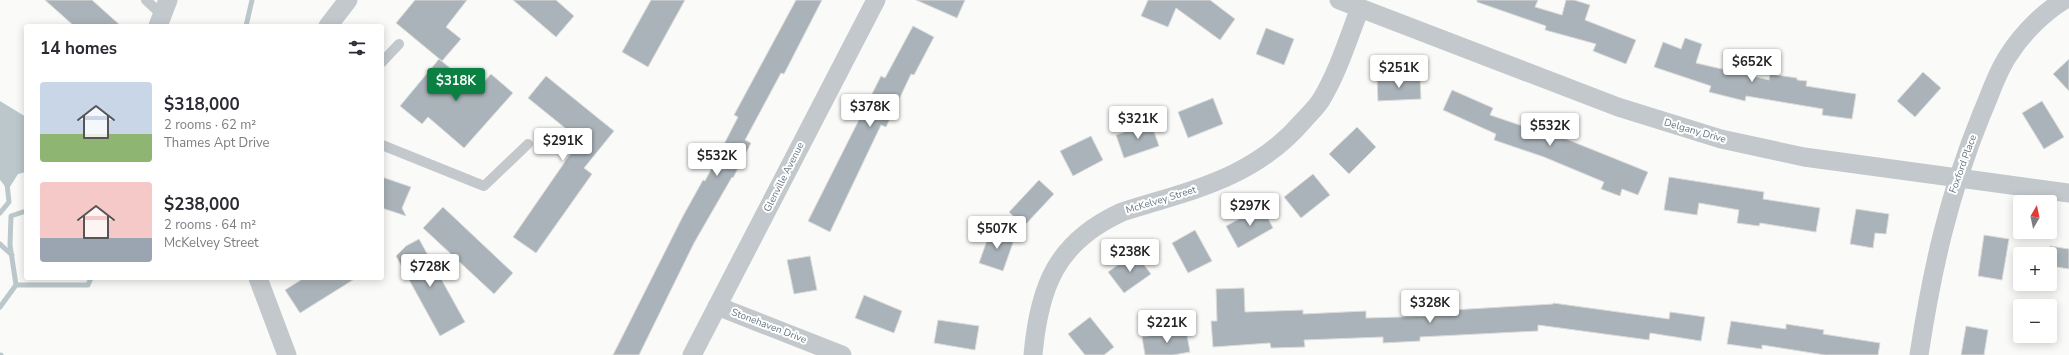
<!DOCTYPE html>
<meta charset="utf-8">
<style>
body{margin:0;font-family:"Nunito Sans",sans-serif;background:#f2f2f3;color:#2b2b33;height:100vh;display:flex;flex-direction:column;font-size:15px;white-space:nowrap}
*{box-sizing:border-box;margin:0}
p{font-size:13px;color:#7c7c81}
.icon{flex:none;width:22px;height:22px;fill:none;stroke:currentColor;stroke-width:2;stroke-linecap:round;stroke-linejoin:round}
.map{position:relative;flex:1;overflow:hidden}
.side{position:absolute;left:24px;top:24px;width:360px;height:256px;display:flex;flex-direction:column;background:#fff;border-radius:4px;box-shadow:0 2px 10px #0003}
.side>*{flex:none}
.needle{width:26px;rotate:9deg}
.fabs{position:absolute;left:2013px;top:195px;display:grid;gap:8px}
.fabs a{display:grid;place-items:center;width:44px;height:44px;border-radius:4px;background:#fff;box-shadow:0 2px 10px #0003;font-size:20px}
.price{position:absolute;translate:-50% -34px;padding:0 9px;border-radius:4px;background:#fff;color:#222;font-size:13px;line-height:26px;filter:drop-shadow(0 1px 2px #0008)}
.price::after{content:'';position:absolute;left:50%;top:24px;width:12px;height:9px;margin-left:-6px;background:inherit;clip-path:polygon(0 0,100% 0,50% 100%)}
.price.active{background:#0b8043;color:#fff}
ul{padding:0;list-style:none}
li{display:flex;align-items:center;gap:12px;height:100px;padding:0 16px}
li span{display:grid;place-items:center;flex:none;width:112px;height:80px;border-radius:4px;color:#555}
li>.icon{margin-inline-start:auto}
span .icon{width:48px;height:48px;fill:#fffc;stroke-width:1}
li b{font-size:17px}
h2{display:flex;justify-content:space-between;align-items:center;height:48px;padding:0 16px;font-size:17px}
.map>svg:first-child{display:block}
</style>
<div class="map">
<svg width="2069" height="355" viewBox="0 0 2069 355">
<rect width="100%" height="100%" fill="#fafaf8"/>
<path fill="#bbc7cb" d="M0,101L26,117V172L18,174L8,190L0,180Z"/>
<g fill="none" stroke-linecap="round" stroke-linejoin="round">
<path stroke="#bbc7cb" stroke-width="5" d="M246,26L252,0
M0,213L9,202L7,184
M0,244L12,255
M16,285L10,245L11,216L26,211
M16,285H88L91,278
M0,307L16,285
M0,355H1"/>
</g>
<path fill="#aab3b9" stroke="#dcdcda" d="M45,0H92L121,26H74Z
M415,0H467L446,27L461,39L442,61L396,23Z
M513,0H556L574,16L556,37Z
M651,0H685L648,67L622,52Z
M796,0H822L784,74L781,73L745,140L751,143L733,178L732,177L694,243L639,355H613L683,216L703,180L705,181L738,117L734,115Z
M916,0H965L957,18Z
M1148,0H1210L1235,19L1220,40L1176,8L1168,27L1141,16Z
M1477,0H1538L1535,7L1562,15L1566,0H1574L1590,5L1585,20L1636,40L1626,64L1593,51L1596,44L1545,30L1546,26L1477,2Z
M913,26L934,37L914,75L911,74L886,127L881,125L830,232L808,221L881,76L885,78Z
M1266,28L1294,39L1284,65L1256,54Z
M1685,38L1702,44L1696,63L1769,80L1770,74L1797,78V80L1807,81L1806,86L1856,94L1852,119L1822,115L1823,109L1746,96L1745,101L1709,92L1711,86L1654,67L1663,42L1681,49Z
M439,59L477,90L491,74L513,93L464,148L428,117L422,124L400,106Z
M2069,59V91L2053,74Z
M1923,72L1941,88L1915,117L1897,101Z
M546,76L614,131L584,168L592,174L536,253L513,237L580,140L528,98Z
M1420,77L1421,99L1378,101L1377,79Z
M1452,90L1493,108L1490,115L1555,137L1556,135L1648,172L1638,195L1622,189L1620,196L1601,189L1604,182L1544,157L1494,140L1496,134L1443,110Z
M1213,98L1223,124L1188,138L1178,112Z
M2042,101L2064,137L2044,149L2022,113Z
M1151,123L1159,146L1124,158L1116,135Z
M1357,127L1376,147L1349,174L1329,154Z
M1091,136L1103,160L1073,176L1060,151Z
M1313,174L1330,195L1301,218L1284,197Z
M382,177L411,187L402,208L406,216L382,208Z
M1669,177L1764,192L1763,199L1820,208L1816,232L1760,223L1759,226L1737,223L1739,210L1699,203L1697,215L1664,210Z
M1039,180L1054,194L1024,226L1009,212Z
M443,207L513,273L494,294L423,228Z
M1262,207L1273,228L1238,248L1226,226Z
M1856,209L1889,214L1886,234L1875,233L1873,248L1850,244Z
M991,229L1015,237L1003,271L979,263Z
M1195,230L1212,261L1188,273L1172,243Z
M1984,235L2009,239L2002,280L1978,276Z
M419,239L465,322L440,336L396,256L406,246Z
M2050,246L2069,249V269L2050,266Z
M1135,253L1151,274L1124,293L1108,272Z
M810,256L817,290L794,294L787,260Z
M304,278H356L300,313L285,290Z
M1244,288L1245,312L1303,310V314L1366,311V318L1436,316V311L1553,304V303L1669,319L1670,312L1705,317L1701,341L1650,333L1649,340L1538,325V331L1420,337V341L1383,343V337L1304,340L1305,347L1271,348L1270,343L1213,347L1211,321H1217L1216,289Z
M864,295L902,311L894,333L855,318Z
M1090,317L1114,347L1104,355H1085L1068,334Z
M938,320L979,326L975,350L934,343Z
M1731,321L1786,329V324L1824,330L1823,334L1880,343L1878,355H1825L1762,345V349L1727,344Z
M1966,326L1988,330L1984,355H1961Z
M1186,330L1190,352L1173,355H1145L1142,337Z"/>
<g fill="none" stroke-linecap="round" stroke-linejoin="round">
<path stroke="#c3c8cc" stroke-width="10" d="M146,0L161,14
M382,62L399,44
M382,145L484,186L528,144"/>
<path stroke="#c3c8cc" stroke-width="19" d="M1339,0L1618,107L1721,139L1804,157L2069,193
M158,26L168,0
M328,26L348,0
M258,278L287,355
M717,306L842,355
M692,355L876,0
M1033,355C1039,287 1056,242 1122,212C1191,190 1253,179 1303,121C1309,114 1316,108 1321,100C1338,72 1348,39 1360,8
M1919,355C1932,269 1949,194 1982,113C1991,93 1997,71 2010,53C2023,33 2044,12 2064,0"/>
</g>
<g text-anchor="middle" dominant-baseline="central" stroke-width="4" stroke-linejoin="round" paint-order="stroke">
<g font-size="10" fill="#657683" stroke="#fff">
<text transform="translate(1695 131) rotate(16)">Delgany Drive</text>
<text transform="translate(1963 164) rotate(-70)">Foxford Place</text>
<text transform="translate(784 177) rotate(-63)">Glenville Avenue</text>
<text transform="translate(1161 200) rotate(-17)">McKelvey Street</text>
<text transform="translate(769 326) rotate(21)">Stonehaven Drive</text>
</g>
</g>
</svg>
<div class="fabs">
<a><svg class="needle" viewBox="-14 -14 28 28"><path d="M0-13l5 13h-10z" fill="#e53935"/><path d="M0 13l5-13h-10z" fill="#7c7c81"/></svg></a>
<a>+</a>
<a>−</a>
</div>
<b class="price" style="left:1752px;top:83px">$652K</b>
<b class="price" style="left:1399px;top:89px">$251K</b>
<b class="price active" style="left:456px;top:102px">$318K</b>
<b class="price" style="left:870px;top:128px">$378K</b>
<b class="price" style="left:1138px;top:140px">$321K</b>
<b class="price" style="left:1550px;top:147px">$532K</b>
<b class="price" style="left:563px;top:162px">$291K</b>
<b class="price" style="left:717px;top:177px">$532K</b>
<b class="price" style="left:1250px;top:227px">$297K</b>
<b class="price" style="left:997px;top:250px">$507K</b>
<b class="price" style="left:1130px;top:273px">$238K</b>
<b class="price" style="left:430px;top:288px">$728K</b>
<b class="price" style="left:1430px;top:324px">$328K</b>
<b class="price" style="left:1167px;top:344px">$221K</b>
<section class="side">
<h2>14 homes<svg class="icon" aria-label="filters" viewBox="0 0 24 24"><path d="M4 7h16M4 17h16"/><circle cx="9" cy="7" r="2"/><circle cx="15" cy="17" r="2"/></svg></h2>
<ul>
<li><span style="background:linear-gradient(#c9d6e8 65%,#8fb573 0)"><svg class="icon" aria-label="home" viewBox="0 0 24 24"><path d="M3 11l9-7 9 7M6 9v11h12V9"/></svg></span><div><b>$318,000</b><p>2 rooms · 62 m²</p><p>Thames Apt Drive</p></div></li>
<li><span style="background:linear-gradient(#f6c9c9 70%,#9aa5b1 0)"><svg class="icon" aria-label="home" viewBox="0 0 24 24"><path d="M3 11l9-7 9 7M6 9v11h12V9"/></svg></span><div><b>$238,000</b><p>2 rooms · 64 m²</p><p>McKelvey Street</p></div></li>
</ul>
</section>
</div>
